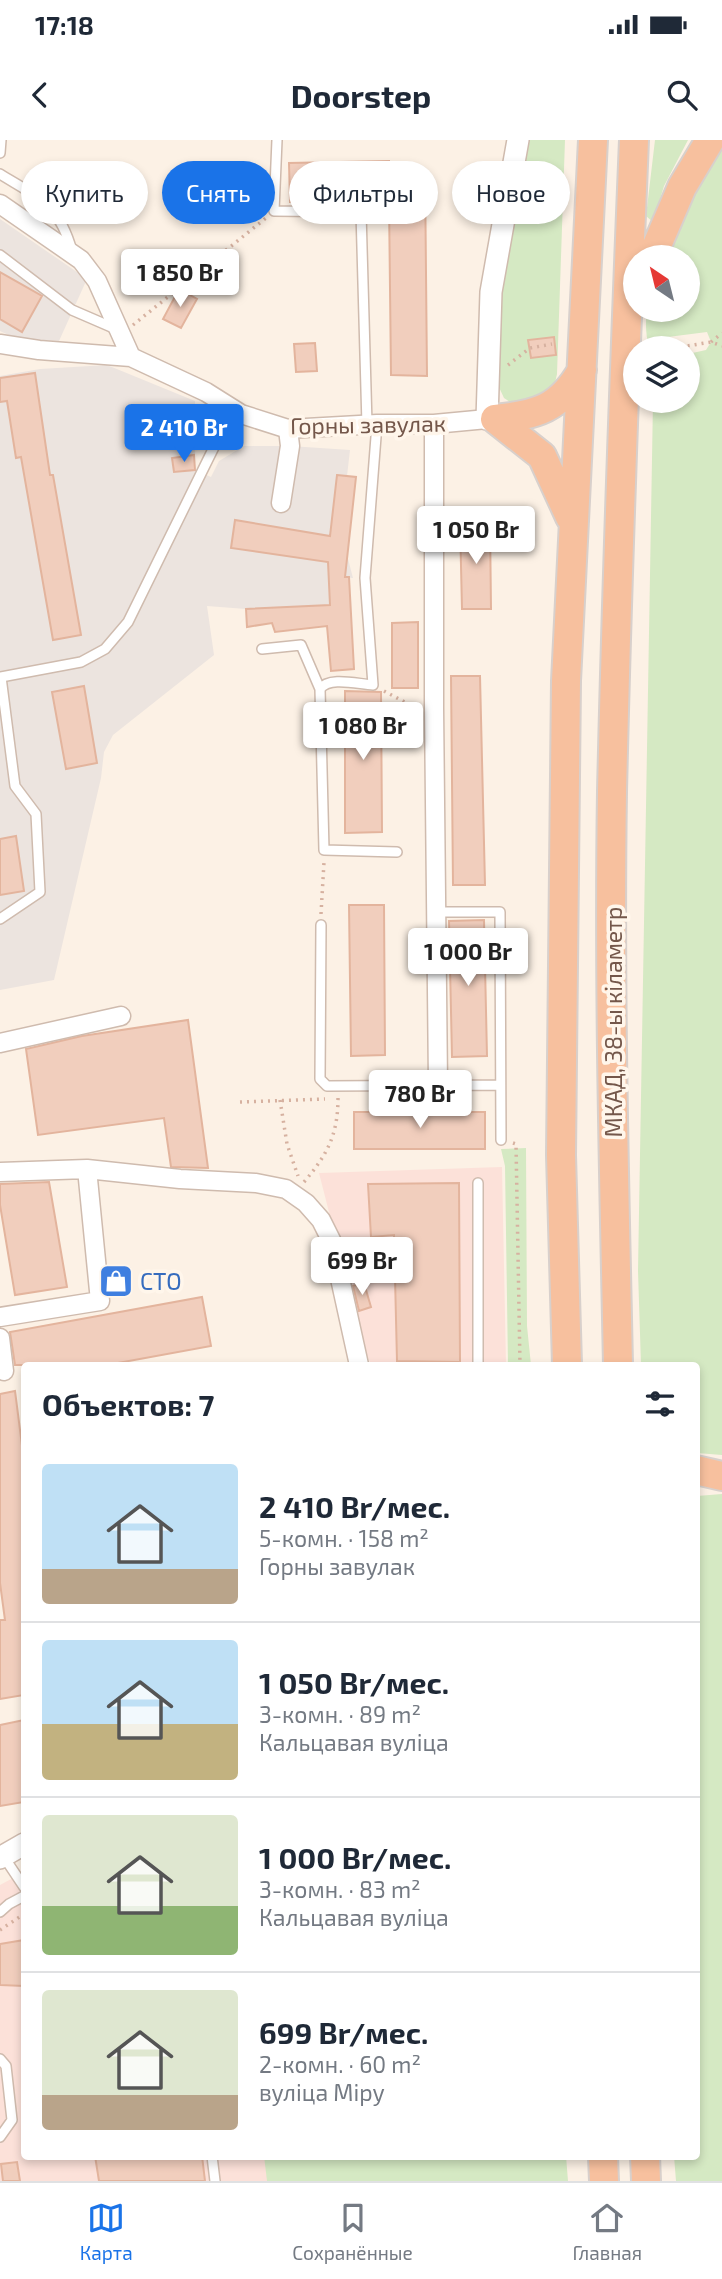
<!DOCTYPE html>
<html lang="ru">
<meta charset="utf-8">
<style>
body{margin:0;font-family:"Exo 2",sans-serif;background:#f6f6f7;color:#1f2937;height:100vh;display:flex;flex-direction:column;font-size:26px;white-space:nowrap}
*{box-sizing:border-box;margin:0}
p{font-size:23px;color:#747a83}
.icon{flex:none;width:38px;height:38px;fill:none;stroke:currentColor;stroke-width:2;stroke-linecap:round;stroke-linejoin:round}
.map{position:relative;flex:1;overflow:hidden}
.sheet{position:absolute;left:21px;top:1222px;width:679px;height:798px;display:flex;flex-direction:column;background:#fff;border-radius:7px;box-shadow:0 4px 10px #0003}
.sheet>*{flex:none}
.guide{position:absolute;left:21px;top:21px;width:681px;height:63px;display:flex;gap:14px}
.needle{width:46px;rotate:325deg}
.buttons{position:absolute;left:623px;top:105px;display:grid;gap:14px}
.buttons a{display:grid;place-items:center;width:77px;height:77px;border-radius:50%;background:#fff;box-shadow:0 4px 10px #0003;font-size:35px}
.price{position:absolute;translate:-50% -60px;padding:0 16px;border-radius:7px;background:#fff;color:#222;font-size:23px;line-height:46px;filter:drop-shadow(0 2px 4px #0008)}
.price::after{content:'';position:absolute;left:50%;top:42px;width:21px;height:16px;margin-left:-10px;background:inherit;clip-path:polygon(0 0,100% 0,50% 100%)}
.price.selected{background:#1a73e8;color:#fff}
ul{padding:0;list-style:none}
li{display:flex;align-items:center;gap:21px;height:175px;padding:0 21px}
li+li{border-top:2px solid #e0e1e3}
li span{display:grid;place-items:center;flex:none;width:196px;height:140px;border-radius:7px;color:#555}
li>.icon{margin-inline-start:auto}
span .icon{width:84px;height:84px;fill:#fffc;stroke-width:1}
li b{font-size:30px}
h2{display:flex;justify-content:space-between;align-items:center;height:84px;padding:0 21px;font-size:30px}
.pill{padding:0 24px;border-radius:32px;background:#fff;box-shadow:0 4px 10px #0003;font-size:24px;line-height:63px}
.pill.selected{background:#1a73e8;color:#fff}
.status{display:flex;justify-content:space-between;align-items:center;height:49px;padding:0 35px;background:#fff;direction:ltr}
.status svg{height:19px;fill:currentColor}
header{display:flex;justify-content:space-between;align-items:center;height:91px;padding:0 21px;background:#fff;font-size:32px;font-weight:700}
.tab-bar{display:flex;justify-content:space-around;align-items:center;height:98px;border-top:2px solid #e0e1e3;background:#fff;font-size:19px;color:#747a83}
.tab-bar a{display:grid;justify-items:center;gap:4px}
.tab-bar .selected{color:#1a73e8}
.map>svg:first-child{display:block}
</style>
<div class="status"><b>17:18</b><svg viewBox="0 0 49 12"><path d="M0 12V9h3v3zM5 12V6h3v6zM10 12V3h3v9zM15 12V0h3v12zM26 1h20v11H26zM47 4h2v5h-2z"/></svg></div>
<header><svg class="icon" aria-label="back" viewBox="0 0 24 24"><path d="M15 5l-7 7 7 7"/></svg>Doorstep<svg class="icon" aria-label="search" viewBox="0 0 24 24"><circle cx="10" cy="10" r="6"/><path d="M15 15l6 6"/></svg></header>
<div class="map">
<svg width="722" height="2041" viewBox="0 0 722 2041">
<rect width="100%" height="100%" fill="#fcf1e5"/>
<path fill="#fce1d9" d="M502,1027L506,1225H371L363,1205L319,1033Z
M24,1732V2016H268L271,2041H0V1745Z"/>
<path fill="#ece4df" d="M0,79L87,139L59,201L17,199L0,191Z
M107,225L195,261V330L211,337L219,321L244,306H290L350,310L347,336V415L353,438L329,436L330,465L246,469L207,466L214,515L113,595L104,612L101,638L54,840L0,850V236L40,229Z"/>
<path fill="#d5e9c3" d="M527,0H565L557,234L554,247L549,254L513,264L504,258L497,243L500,156Z
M655,0H688L664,46L653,82L646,76Z
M722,0V1315L697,1313L696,1225H641L638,1131L653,261H688V214L706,210L711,202L707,192L660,198V208H649C646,196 645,183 647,170H688V117H663L675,81Z
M526,1008L527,1186L531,1225H508L505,1026L501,1009Z
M722,1354V2041H676L674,2016H696L697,1356Z
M264,2016H566L568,2041H267Z"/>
<path fill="#f1cebd" stroke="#e3b49d" stroke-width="2" d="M389,21V31L425,30L427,236L391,235L389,61L290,62L289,23Z
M0,132L42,156L22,192L0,179Z
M179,149L197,159L181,188L163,179Z
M554,197L556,215L531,218L528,200Z
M315,203L317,231L296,232L294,204Z
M35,233L50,335H53L81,495L53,500L21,317L16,318L7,261L0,262V238Z
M194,315L195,330L174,332L172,318Z
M337,335L356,337L345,437H349L354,529L331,531L327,486L275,492L272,483L247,487L246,469L330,465L328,422L231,408L235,380L330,396Z
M460,383H490L491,469H462Z
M418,482V548H392V483Z
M451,536H480L485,745H453Z
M84,546L97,623L66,629L52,552Z
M345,551L381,552L382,692L345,693Z
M16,696L24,751L0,755V699Z
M349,765H384L385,915L351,916Z
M484,780L487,916L452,917L449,781Z
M188,880L208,1028L171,1027L164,978L38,995L26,909L82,896Z
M354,972H485V1009H354Z
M49,1042L67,1147L15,1155L0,1065V1044Z
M459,1043L460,1222L397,1221L394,1095L371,1097L368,1044Z
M364,1143L371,1167L359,1171L353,1146Z
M202,1157L211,1206L107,1225H15L10,1192Z
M15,1251L24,1321V1555L0,1559V1480H5L0,1443V1254Z
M24,1580V1662L0,1666V1585Z
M24,1800V1846L0,1845V1804Z
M95,2016H202L205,2041H99Z
M17,2022L20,2041H3L1,2024Z"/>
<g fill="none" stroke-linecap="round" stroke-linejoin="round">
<g stroke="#cfbbae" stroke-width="12">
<path id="service" d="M277,0L274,71L361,72L367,285
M0,13L1,0
M0,34C39,58 59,64 72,111
M0,115L72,170L116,189
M377,284L365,438L373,545C357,544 329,536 320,549L324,710L397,712
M262,509L301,505L320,549
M437,772H500L501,1000
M0,779L40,752L36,674L15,646L1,537L81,522L105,509L128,482L217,301L241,274
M321,785L320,939L327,946L500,945
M478,1043V1225
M4,1717L24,1747
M0,1772L9,1764L24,1756
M0,1919L6,1926L12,1980L0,1997
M212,2016L215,2041"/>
</g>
<g stroke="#cfbbae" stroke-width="21">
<path id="minor" d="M0,64L81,120L97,141L131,217
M0,204L39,210L131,217L206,252L241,274L288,289L377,284H434L487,279
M434,284V568L438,944
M281,363L290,306L288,289
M0,903L121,876
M87,1029L180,1039L256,1043L286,1049L306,1063L321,1080L332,1102L359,1225
M0,1032L87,1029L100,1161L0,1177
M0,1198L4,1231"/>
</g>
<g stroke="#cfbbae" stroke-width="24">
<path id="tertiary" d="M495,279H487L491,152L518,0
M0,1718L24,1704"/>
</g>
<g stroke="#d8d0cc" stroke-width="32">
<path id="trunk" d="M652,117L682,47L710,0
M495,279L542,316L570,377
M495,279C536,275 560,269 582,230
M567,1225L561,1015L566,541L593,0
M618,1225C614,1034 609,843 612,652C617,435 625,217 634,0
M696,1330L722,1336
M603,2016L604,2041
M645,2016L646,2041"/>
</g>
<path stroke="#d6b1a0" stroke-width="3.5" stroke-dasharray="2 5" stroke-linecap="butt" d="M133,185L266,78
M711,202L722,193
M660,204L681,207L711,202L722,206
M508,225L530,208L552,204
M384,551L412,566H418
M321,774L324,722
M280,960L287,1004L298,1036
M240,962L325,959
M513,1003L516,1004L520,1225
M304,1042C327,1015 338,995 338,958
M0,1790L24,1774"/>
<use href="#service" stroke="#fff" stroke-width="9"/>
<use href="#minor" stroke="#fff" stroke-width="18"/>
<use href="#tertiary" stroke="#fff" stroke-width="21"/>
<use href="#trunk" stroke="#f7c09e" stroke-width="28"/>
</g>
<defs>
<g id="shop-square" transform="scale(1.75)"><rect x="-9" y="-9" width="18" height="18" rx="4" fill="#3f7fe0" stroke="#fff6eb"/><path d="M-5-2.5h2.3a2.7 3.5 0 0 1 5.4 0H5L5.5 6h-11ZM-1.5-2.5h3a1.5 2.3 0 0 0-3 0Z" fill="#fff"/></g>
</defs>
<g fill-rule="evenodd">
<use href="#shop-square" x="116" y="1141"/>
</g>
<g text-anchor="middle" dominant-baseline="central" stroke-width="7" stroke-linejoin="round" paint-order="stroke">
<g font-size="23" fill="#74574a" stroke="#fff6eb">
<text transform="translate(368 284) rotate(-1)">Горны завулак</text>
<text transform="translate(613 882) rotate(-90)">МКАД, 38-ы кіламетр</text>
</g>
<g font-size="23" fill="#366cbe" stroke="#fff6eb" text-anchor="start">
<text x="140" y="1141">СТО</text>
</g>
</g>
</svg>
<div class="buttons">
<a><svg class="needle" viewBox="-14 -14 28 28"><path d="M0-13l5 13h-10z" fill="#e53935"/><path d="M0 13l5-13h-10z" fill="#747a83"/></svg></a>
<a><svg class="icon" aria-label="layers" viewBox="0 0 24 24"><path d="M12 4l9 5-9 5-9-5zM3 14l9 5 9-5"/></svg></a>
</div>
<b class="price" style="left:180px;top:169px">1 850 Br</b>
<b class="price selected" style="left:184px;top:324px">2 410 Br</b>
<b class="price" style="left:476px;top:426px">1 050 Br</b>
<b class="price" style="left:363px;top:622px">1 080 Br</b>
<b class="price" style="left:468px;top:848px">1 000 Br</b>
<b class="price" style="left:420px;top:990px">780 Br</b>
<b class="price" style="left:362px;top:1157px">699 Br</b>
<div class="guide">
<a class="pill">Купить</a>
<a class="pill selected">Снять</a>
<a class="pill">Фильтры</a>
<a class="pill">Новое</a>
</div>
<section class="sheet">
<h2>Объектов: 7<svg class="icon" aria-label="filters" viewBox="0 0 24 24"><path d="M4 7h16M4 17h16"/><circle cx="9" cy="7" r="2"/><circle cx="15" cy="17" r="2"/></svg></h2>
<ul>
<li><span style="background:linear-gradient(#bfe0f5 75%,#b9a48a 0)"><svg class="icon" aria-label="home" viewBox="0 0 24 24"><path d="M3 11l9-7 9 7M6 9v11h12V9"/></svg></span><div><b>2 410 Br/мес.</b><p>5-комн. · 158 m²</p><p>Горны завулак</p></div></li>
<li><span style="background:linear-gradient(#bfe0f5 60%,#c2b280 0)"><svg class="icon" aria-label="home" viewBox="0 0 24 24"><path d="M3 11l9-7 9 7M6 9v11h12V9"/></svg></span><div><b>1 050 Br/мес.</b><p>3-комн. · 89 m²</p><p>Кальцавая вуліца</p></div></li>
<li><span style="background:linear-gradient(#dfe7d0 65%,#8fb573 0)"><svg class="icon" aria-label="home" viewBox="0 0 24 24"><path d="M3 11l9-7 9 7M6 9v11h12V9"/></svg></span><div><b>1 000 Br/мес.</b><p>3-комн. · 83 m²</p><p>Кальцавая вуліца</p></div></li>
<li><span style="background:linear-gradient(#dfe7d0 75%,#b9a48a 0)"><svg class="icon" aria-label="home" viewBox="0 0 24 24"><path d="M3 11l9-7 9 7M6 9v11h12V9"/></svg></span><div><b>699 Br/мес.</b><p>2-комн. · 60 m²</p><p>вуліца Міру</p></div></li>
</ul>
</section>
</div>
<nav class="tab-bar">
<a class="selected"><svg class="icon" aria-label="map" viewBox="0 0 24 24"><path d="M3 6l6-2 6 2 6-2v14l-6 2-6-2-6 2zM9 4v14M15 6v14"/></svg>Карта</a>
<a><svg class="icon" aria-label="saved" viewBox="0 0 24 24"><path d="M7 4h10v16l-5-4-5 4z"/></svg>Сохранённые</a>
<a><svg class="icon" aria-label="home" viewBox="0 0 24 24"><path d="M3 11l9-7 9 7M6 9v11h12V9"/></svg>Главная</a>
</nav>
